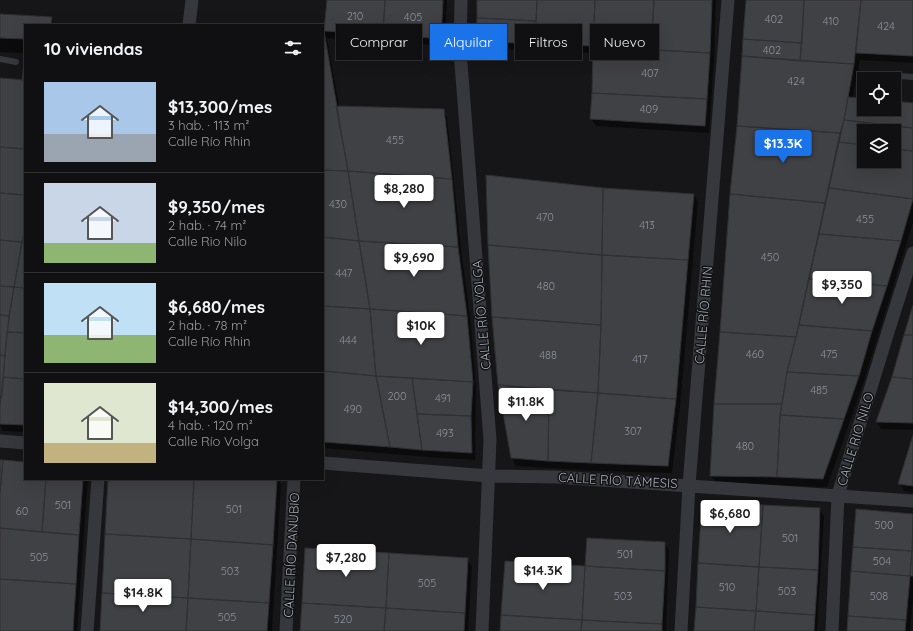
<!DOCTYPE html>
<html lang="es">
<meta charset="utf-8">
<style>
body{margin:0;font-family:Quicksand,sans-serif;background:#19191b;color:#f1f3f6;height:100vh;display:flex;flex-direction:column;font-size:15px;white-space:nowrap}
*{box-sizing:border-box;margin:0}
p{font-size:13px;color:#9c9d9f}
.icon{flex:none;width:22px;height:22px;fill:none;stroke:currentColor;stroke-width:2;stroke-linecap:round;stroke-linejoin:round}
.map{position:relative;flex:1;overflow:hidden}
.details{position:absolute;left:24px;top:24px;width:300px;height:456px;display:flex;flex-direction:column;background:#101012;border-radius:0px;box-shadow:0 4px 16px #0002,0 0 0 1px #303032}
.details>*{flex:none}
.top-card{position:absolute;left:336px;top:24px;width:380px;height:36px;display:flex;gap:8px}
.tools{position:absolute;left:857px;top:72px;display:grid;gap:8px}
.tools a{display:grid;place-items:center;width:44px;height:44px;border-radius:0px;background:#101012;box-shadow:0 4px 16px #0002,0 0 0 1px #303032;font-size:20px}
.price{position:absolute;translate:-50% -34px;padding:0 9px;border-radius:4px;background:#fff;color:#222;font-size:13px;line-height:26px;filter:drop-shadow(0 1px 2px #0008)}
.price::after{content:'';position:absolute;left:50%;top:24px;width:12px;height:9px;margin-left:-6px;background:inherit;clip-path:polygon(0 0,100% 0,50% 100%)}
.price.current{background:#1a73e8;color:#fff}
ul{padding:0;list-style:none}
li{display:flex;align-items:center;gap:12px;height:100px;padding:0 20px}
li+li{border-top:1px solid #303032}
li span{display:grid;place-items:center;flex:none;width:112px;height:80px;border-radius:0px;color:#555}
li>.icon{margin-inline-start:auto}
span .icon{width:48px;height:48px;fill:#fffc;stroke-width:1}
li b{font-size:17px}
h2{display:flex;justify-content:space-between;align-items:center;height:48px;padding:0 20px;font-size:17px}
.chip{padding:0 14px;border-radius:0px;background:#101012;box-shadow:0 4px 16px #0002,0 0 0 1px #303032;font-size:14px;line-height:36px}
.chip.current{background:#1a73e8;color:#fff}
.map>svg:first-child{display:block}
</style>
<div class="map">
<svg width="913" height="631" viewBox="0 0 913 631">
<rect width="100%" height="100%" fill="#161618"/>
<path fill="#0007" fill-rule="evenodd" d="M328,0H447L445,46L387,41L327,38L339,107L443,110L447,117L462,256L471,324L476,390L475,460L426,457L323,448V32H325Z
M478,0H716L714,62L709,133L596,126L591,119L593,53L481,48L477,40Z
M747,0H913V63L860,60L853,98L864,99V109H894V102L913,104V223L863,384L827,487L716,483L711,476L731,194ZM864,131H894V161H864Z
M0,15L51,18L55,25H25V53L0,52Z
M25,64V432L3,431L0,426V79L24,81ZM11,297H13L9,321L7,320Z
M603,189L694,195L698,202L680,407L672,473L595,471L516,466L512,458L499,385Z
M913,306V430L881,429L877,422L893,377Z
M913,438V493L904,491L900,484Z
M0,461L25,463V479H88L77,631H0Z
M109,479H278L281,485L272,631H101Z
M820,509L824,517L817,631H695Z
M857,510L913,514V597L910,631H848Z
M665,543L669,551L666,631H501L586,567Z
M467,559L472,566L468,631H300Z"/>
<path fill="#404145" stroke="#303034" d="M327,0H385L383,34L324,31Z
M385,0H443L441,39L383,34Z
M477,0H537L536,21L477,18Z
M537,0H595L593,46L535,44Z
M595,0H654L651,50L593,46Z
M654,0H712L710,53L651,50Z
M746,0H804L802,43L743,39Z
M804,0H861L854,64L800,61Z
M861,0H913V56L856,53Z
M0,14L52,17L51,25H25V39L0,38Z
M477,18L536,21L535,44L476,41Z
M323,31H324L348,171L323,170Z
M743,39L802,43L800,61L742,56Z
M593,46L710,53L707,99L592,93Z
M25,53V80H22Z
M742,56L854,64L844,120L840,133L737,126Z
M0,78L25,80V149L0,147Z
M592,93L707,99L705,126L590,119Z
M848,97L864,98V109H894V101L913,103V128L844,120Z
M336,106L444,109L452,179L348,171Z
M844,120L913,128V151L894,149V131H864V145L839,142Z
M737,126L840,133L825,203L730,194Z
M839,142L864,145V161H894V149L913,151V199L829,188Z
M0,147L25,149V195L0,193Z
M323,170L348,171L359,241L323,237Z
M348,171L452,179L458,247L359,241Z
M486,175L603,188L602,255L488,245Z
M603,188L694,194L688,260L602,255Z
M829,188L913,199L901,241L819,234Z
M0,193L25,195V228L22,242L0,240Z
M730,194L825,203L796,337L720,332Z
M25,228V242H22Z
M819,234L901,241L887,286L809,279Z
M323,237L359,241L370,309L323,306Z
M0,240L22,242L14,287L0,286Z
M359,241L458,247L467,316L370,309Z
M22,242H25V288L14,287Z
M488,245L602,255L601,325L492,317Z
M602,255L688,260L676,399L598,393L601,325Z
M809,279L887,286L872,331L799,325Z
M0,286L14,287L9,316L0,315Z
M14,287L25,288V333L7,332Z
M913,305V335H904Z
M323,306L370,309L376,376L323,371Z
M370,309L467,316L473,382L376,376Z
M0,315L9,316L5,356L0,355Z
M492,317L601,325L598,393L498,385Z
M799,325L872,331L859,376L787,372Z
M7,332L25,333V379L3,377Z
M720,332L796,337L787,372L782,404H714Z
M904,335H913V379L892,377Z
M0,355L5,356L2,396H0Z
M323,371L376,376L390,447L323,442Z
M787,372L859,376L844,419L780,415Z
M376,376L412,378L422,450L390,447Z
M3,377L25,379V425L0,424V406Z
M892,377L913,379V423L876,422Z
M412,378L473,382L471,416L417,414Z
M498,385L549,390L548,461L511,458Z
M549,390L598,393L591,463L548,461Z
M598,393L676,399L668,466L591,463Z
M714,404H782L780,415L777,477L710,476Z
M417,414L471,416L472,453L422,450Z
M780,415L844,419L823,479L777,477Z
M913,435V486L898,484Z
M0,460H3L0,493Z
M3,460L25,462V479H46L42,532L0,528V493Z
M46,479H83L79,535L42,532Z
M108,479H194L191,539L105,534Z
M194,479H277L273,545L191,539Z
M702,501L763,505L759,567L698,563Z
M763,505L820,508L818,570L759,567Z
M856,509L913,514L912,551L853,547Z
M0,528L79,535L76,584L0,579Z
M105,534L191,539L188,598L102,593Z
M913,536V576H910Z
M587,538L665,542V571L585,566Z
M191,539L273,545L269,603L188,598Z
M853,547L912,551L910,576L851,571Z
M305,548L389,553L386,608L302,603Z
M389,553L468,558L465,613L386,608Z
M505,561L585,566L582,620L501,615Z
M698,563L759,567L756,611L696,607Z
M585,566L665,571L662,624L582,620Z
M759,567L818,570L815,615L756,611Z
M851,571L910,576L906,620L848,616Z
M0,579L76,584L73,631H0Z
M102,593L188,598L186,631H100Z
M188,598L269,603L267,631H186Z
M302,603L386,608L384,631H300Z
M696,607L756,611L754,631H694Z
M386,608L465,613L464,631H384Z
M756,611L815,615L814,631H754Z
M501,615L582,620L581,631H500Z
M848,616L906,620L905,631H847Z
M582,620L662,624V631H581Z"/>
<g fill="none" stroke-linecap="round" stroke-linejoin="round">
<path stroke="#37383d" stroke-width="6" d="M0,59L16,62
M871,74L913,77"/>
<path stroke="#37383d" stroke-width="13" d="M461,0L460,51L463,89L490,440L482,631
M189,25L192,0
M0,441L25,443
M323,463L489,476L556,477L913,501
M87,631L98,479
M286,631L294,479
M681,631L689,485L728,0
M832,631L838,495L887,335L913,253"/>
</g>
<g text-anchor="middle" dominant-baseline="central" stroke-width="3" stroke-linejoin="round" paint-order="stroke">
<g font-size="11" fill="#8e929b">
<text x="355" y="16">210</text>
<text x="413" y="17">405</text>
<text x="774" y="19">402</text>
<text x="831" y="21">410</text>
<text x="886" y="26">424</text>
<text x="772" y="50">402</text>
<text x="650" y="73">407</text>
<text x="796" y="81">424</text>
<text x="649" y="109">409</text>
<text x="395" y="140">455</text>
<text x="338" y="204">430</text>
<text x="545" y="217">470</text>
<text x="865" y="219">455</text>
<text x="647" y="225">413</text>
<text x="770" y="257">450</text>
<text x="344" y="273">447</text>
<text x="546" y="286">480</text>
<text x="348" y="340">444</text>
<text x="755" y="354">460</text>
<text x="829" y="354">475</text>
<text x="548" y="355">488</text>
<text x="640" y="359">417</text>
<text x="819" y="390">485</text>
<text x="397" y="396">200</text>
<text x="443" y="398">491</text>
<text x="353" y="409">490</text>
<text x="633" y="431">307</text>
<text x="445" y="433">493</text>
<text x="745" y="446">480</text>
<text x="63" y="505">501</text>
<text x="234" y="509">501</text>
<text x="22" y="511">60</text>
<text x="884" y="525">500</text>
<text x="790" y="538">501</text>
<text x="625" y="554">501</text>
<text x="39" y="557">505</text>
<text x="882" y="561">504</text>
<text x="230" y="571">503</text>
<text x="427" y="583">505</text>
<text x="727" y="587">510</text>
<text x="787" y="591">503</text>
<text x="623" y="596">503</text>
<text x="879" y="596">508</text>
<text x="227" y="617">505</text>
<text x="343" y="619">520</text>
</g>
<g font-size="13" fill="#a8adb8" stroke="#111113">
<text transform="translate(481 315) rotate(-95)">CALLE RÍO VOLGA</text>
<text transform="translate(703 315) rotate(-85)">CALLE RÍO RHIN</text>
<text transform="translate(855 439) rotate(-73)">CALLE RIO NILO</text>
<text transform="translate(618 480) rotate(3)">CALLE RÍO TÁMESIS</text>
<text transform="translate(291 555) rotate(-87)">CALLE RÍO DANUBIO</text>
</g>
</g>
</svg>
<div class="tools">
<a><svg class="icon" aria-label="locate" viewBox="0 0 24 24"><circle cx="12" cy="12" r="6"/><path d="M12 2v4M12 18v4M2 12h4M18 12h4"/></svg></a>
<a><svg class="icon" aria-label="layers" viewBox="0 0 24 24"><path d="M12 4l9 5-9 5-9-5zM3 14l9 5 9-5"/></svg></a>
</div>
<b class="price current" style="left:783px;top:164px">$13.3K</b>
<b class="price" style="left:404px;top:209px">$8,280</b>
<b class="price" style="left:414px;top:278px">$9,690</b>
<b class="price" style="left:842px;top:305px">$9,350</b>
<b class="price" style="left:421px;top:346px">$10K</b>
<b class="price" style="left:526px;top:422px">$11.8K</b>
<b class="price" style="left:730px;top:534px">$6,680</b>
<b class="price" style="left:346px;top:578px">$7,280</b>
<b class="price" style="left:543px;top:591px">$14.3K</b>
<b class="price" style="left:143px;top:613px">$14.8K</b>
<div class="top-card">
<a class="chip">Comprar</a>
<a class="chip current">Alquilar</a>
<a class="chip">Filtros</a>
<a class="chip">Nuevo</a>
</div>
<section class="details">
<h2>10 viviendas<svg class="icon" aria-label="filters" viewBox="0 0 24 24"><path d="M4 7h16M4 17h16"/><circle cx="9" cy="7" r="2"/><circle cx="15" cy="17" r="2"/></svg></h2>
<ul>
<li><span style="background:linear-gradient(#a9c7e8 65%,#9aa5b1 0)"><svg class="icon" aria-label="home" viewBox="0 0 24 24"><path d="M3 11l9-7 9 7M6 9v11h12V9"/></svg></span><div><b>$13,300/mes</b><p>3 hab. · 113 m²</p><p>Calle Río Rhin</p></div></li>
<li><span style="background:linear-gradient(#c9d6e8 75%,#8fb573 0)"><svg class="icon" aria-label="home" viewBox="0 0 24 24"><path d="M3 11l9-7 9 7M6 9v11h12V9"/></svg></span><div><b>$9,350/mes</b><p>2 hab. · 74 m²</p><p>Calle Rio Nilo</p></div></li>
<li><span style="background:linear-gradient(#bfe0f5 65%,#8fb573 0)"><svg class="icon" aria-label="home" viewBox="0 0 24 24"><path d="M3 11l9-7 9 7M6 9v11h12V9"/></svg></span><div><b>$6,680/mes</b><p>2 hab. · 78 m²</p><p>Calle Río Rhin</p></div></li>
<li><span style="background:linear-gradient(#dfe7d0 75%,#c2b280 0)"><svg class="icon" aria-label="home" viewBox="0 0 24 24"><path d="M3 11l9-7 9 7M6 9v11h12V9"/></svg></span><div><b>$14,300/mes</b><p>4 hab. · 120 m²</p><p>Calle Río Volga</p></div></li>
</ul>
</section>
</div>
